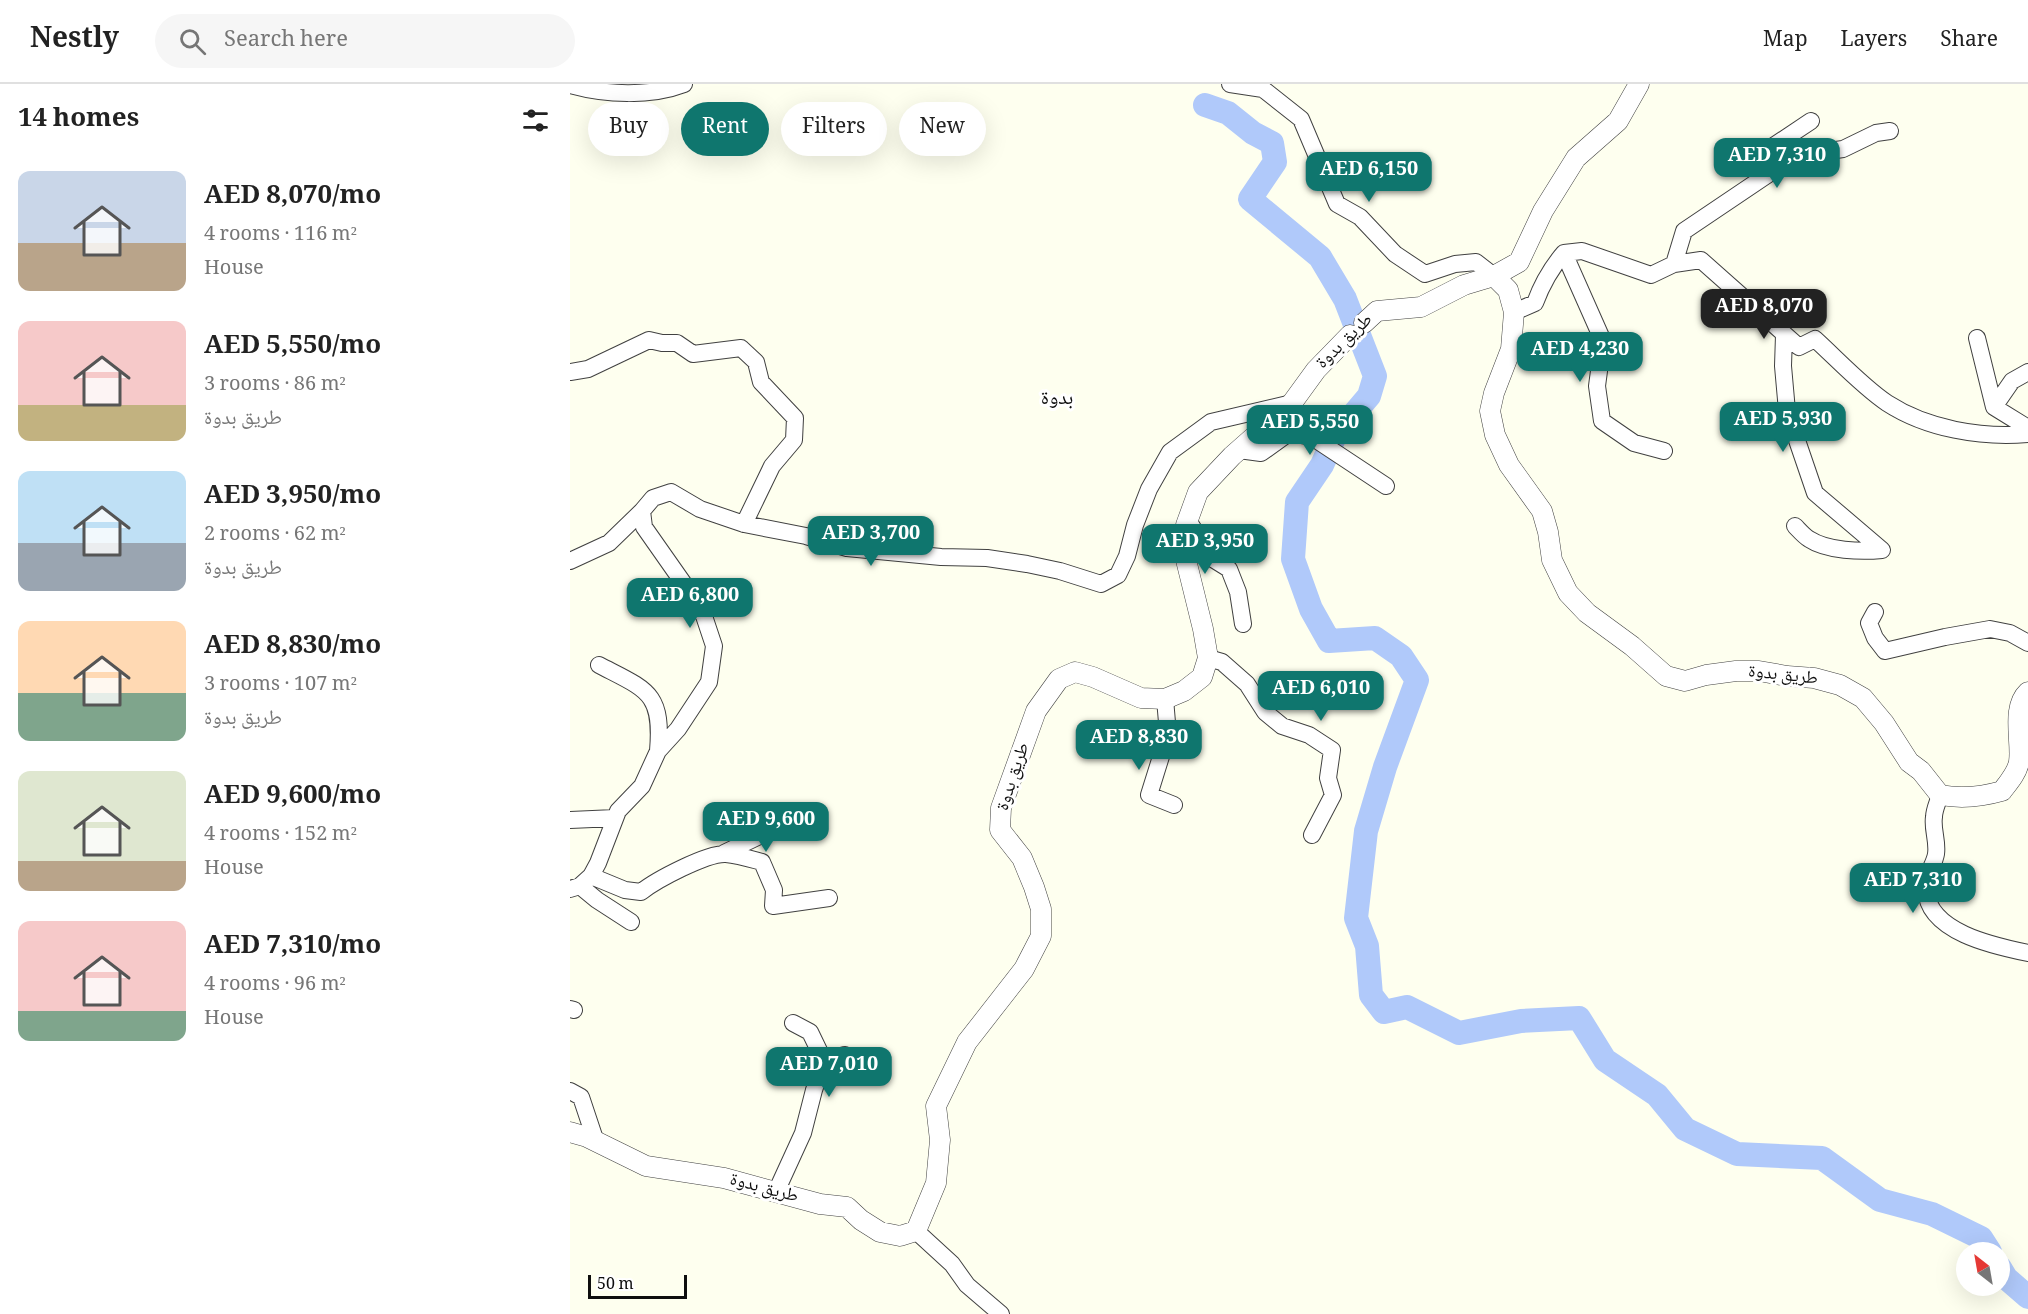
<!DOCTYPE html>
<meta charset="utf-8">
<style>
body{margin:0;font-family:Georgia,"Noto Naskh Arabic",serif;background:#f6f6f6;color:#222;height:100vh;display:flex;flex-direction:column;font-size:22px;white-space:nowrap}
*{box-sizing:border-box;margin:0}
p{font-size:20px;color:#767676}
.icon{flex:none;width:33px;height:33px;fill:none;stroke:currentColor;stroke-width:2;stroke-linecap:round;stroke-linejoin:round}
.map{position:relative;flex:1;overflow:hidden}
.sheet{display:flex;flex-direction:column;background:#fff;width:570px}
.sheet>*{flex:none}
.guide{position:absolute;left:18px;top:18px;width:570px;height:54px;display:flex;gap:12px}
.needle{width:39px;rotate:329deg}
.tools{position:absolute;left:1386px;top:1158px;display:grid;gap:12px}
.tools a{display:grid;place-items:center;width:54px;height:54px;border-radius:50%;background:#fff;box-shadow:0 6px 24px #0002;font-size:30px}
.scale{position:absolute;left:18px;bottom:15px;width:99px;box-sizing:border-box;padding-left:6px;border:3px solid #0e0e0e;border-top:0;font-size:16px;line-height:21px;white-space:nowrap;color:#0e0e0e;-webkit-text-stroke:4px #fff;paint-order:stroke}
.price{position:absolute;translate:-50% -51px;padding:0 14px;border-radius:12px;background:#0f766e;color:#fff;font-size:20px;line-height:39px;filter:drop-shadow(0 2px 3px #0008)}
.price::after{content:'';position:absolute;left:50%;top:36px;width:18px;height:14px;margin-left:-9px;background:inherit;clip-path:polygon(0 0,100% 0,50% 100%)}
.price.on{background:#222;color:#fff}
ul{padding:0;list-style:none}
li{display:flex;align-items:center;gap:18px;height:150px;padding:0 18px}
li span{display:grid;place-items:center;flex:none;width:168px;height:120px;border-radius:12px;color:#555}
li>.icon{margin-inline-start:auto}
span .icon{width:72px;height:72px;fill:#fffc;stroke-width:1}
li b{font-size:26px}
h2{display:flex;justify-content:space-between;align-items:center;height:72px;padding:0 18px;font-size:26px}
.tag{padding:0 21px;border-radius:27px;background:#fff;box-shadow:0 6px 24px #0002;font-size:21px;line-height:54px}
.tag.on{background:#0f766e;color:#fff}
header{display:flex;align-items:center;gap:36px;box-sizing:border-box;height:84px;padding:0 30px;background:#fff;border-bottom:2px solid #e0e0e0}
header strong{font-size:28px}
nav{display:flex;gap:33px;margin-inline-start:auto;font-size:21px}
.search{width:420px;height:54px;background:#f6f6f6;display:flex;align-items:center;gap:15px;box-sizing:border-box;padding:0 21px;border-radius:33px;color:#767676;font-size:22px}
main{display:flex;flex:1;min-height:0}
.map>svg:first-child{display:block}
</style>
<header>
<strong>Nestly</strong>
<div class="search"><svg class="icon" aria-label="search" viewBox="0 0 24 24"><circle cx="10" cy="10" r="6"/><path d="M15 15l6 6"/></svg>Search here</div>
<nav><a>Map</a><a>Layers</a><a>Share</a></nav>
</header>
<main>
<section class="sheet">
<h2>14 homes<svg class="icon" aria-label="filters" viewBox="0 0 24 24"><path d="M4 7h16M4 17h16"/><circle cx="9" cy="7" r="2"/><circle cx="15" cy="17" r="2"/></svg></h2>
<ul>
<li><span style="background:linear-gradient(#c9d6e8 60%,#b9a48a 0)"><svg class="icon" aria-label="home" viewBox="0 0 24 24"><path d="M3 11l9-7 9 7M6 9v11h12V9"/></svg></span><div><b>AED 8,070/mo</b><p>4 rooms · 116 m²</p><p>House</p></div></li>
<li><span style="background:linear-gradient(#f6c9c9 70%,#c2b280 0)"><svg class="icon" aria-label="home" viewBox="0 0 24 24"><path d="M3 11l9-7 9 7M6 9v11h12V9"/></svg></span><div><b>AED 5,550/mo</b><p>3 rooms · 86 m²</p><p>طريق بدوة</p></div></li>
<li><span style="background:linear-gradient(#bfe0f5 60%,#9aa5b1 0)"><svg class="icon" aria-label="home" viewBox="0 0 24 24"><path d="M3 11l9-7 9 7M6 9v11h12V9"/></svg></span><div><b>AED 3,950/mo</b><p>2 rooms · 62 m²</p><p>طريق بدوة</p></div></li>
<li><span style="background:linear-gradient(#ffd9b3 60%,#7fa58c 0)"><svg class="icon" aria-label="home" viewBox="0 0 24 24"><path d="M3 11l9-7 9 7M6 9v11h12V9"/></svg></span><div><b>AED 8,830/mo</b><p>3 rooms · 107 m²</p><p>طريق بدوة</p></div></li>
<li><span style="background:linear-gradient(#dfe7d0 75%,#b9a48a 0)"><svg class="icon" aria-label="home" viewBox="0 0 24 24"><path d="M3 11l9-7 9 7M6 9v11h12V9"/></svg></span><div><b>AED 9,600/mo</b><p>4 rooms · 152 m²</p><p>House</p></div></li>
<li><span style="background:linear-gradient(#f6c9c9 75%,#7fa58c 0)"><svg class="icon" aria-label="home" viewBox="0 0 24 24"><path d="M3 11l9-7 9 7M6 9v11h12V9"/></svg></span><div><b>AED 7,310/mo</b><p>4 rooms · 96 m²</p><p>House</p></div></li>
</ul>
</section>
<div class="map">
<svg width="1458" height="1230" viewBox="0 0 1458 1230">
<rect width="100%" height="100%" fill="#feffef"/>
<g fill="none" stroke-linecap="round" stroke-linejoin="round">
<path stroke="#b0c9fa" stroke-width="24" d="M635,21L658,29L683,49L702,59L705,78L680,115L750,173L775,215L805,292L799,312L765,352L752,381L727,418L723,475L741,525L759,557L805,554L831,572L847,596L815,683L796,747L786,834L797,862L801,911L814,928L837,923L889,949L951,937L1009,934L1035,976L1087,1011L1115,1045L1167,1070L1252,1074L1310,1116L1362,1130L1411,1154L1420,1168
M1430,1184L1436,1194L1458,1213"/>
<g stroke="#414141" stroke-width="18">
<path id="minor" d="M660,0L693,5
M690,0L693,5L731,35L767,120L790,133L825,170L855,190L885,180L906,178L924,192
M0,1C35,11 80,13 114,0
M1203,87L1193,69L1241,37
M994,169L1033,257L1027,302L1032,337L1064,359L1094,367
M1104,180L1114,147L1203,87L1252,68L1273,65L1306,49L1320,47
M944,228L965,219C972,200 981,184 994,169L1012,167L1081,191L1104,180L1131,176L1229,263L1245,255C1267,275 1293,303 1317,319C1357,345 1411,354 1458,350
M1214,251L1213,282L1217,327L1245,409L1312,466C1291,468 1257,467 1239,455C1234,452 1229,446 1225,442
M1407,254L1424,323L1458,344
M0,288L18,285L79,256L92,259H107L123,270L171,264L186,278L191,298L225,334L224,356L202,382L174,440L236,452L277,464L371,473L417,474L457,480L490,487L531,500L548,491L557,472L565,441L579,405L600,368L641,338L722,319
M1424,323L1442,297L1458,288
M669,366L691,369L719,349L742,353L816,402
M618,436L626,449L630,467L659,485L668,508L673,540
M0,477L39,459L72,427
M1305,528L1299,539L1305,554L1315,567L1375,553L1420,545L1440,549L1458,559
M638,574L652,578L677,600L695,628L712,642L739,651L762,666L758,694L763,711L742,751
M29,581C77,606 93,608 88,667
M595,615L598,650L579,711L604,721
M1370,711C1368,718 1364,726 1364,733C1362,745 1368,757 1366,770C1364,782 1356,788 1356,805C1357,848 1424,862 1458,869
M0,736L45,734
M154,769L223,736
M21,792L55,806L71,808C86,796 137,769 156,770C168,771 181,775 192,778L204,806L203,822L259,814
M10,802L27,816L61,838
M0,805L10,802L21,792L28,779L48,727L72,702L88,667L108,645L139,598L144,562L134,532L114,500L74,443L72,427L83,414L101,408L130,425L174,440
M0,925L4,926
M254,977L275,971L294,984
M0,1007L11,1013L26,1058
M206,1108L233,1049L244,1006L254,977L240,948L223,939
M346,1147L382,1180L397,1201L431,1230"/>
</g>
<g stroke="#414141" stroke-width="21">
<path id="tertiary" d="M924,192L949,178L973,127L1006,74L1048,37L1069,0
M794,239L807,227L851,223L894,201L924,192L938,206L944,228L941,265L924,309L920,327L925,351L939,381L972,427L978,448L982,476L998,509L1017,529L1062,562L1096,592L1115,597L1136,591L1166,587H1189L1217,592L1244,594L1270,601L1293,614L1314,639L1339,678L1351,687L1370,711C1392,715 1411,713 1432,707C1439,698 1447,689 1449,678C1452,657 1441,624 1458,608
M0,1048L17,1053L76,1082L154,1094L250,1120L277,1123L291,1136L310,1148L330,1152L346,1147L366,1099L370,1056L366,1022L397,958L454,885L471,852V825L464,803L452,774L430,746L431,724L466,627L489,595L505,588L523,593L571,614L595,615L614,607L632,593L638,574L633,545L616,476V441L628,408L662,372L722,319L746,286L780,251"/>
</g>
<use href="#minor" stroke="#fff" stroke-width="16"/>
<use href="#tertiary" stroke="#fff" stroke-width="20"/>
</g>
<g text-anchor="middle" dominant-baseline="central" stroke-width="6" stroke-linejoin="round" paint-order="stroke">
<g font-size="18" fill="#0e0e0e" stroke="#fff">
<text transform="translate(775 258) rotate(-44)">طريق بدوة</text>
<text transform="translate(1213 592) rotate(6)">طريق بدوة</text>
<text transform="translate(444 693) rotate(-72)">طريق بدوة</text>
<text transform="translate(194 1105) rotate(15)">طريق بدوة</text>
</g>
<g font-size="20" fill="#0e0e0e" stroke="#fff">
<text x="487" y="316">بدوة</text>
</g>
</g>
</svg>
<div class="tools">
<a><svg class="needle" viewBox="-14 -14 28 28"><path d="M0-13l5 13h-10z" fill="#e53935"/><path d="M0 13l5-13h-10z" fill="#767676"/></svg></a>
</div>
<div class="scale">50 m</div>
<b class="price" style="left:1207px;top:105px">AED 7,310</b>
<b class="price" style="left:799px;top:119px">AED 6,150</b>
<b class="price on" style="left:1194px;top:256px">AED 8,070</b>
<b class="price" style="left:1010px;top:299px">AED 4,230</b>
<b class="price" style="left:1213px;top:369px">AED 5,930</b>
<b class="price" style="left:740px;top:372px">AED 5,550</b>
<b class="price" style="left:301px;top:483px">AED 3,700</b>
<b class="price" style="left:635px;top:491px">AED 3,950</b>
<b class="price" style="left:120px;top:545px">AED 6,800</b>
<b class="price" style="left:751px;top:638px">AED 6,010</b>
<b class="price" style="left:569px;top:687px">AED 8,830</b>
<b class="price" style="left:196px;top:769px">AED 9,600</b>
<b class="price" style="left:1343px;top:830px">AED 7,310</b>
<b class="price" style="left:259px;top:1014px">AED 7,010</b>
<div class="guide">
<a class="tag">Buy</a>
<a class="tag on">Rent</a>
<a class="tag">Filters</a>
<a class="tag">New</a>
</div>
</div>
</main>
